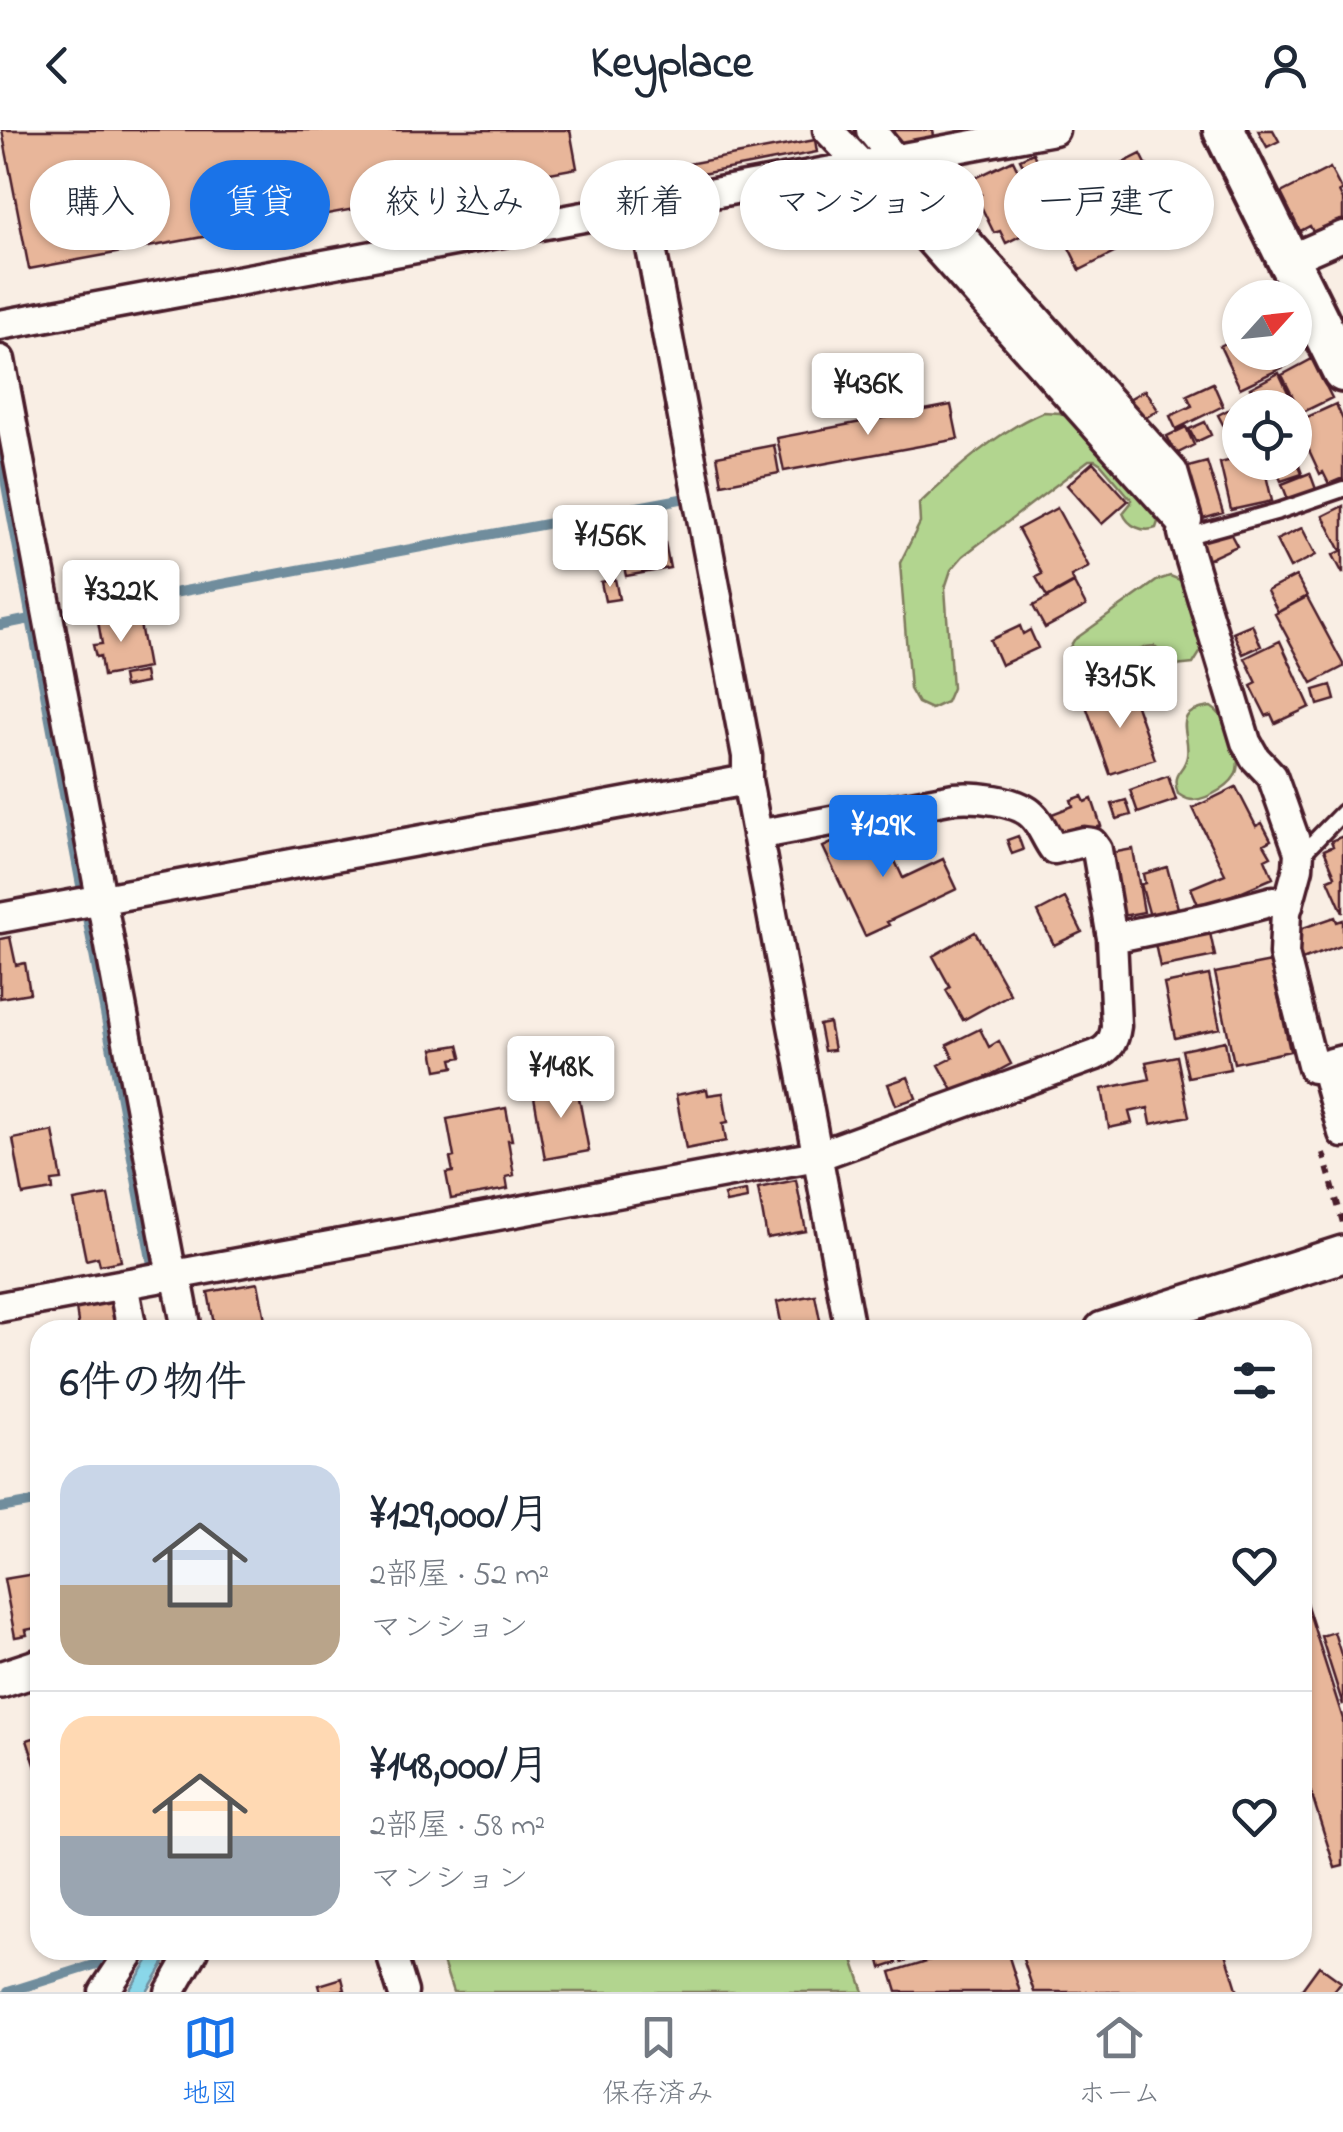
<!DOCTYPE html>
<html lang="ja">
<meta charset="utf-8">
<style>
body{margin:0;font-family:"Indie Flower","Klee One",sans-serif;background:#f2f2f3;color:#1f2937;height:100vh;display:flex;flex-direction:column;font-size:38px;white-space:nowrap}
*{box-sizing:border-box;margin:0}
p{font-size:32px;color:#747a83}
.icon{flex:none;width:55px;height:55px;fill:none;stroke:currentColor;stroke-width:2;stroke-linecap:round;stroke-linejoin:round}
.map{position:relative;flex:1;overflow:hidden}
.sheet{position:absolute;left:30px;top:1190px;width:1282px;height:640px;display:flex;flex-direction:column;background:#fff;border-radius:30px;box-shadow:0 2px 8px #0004}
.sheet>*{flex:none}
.banner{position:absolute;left:30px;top:30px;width:1285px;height:90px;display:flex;gap:20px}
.needle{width:65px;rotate:63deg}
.buttons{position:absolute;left:1222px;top:150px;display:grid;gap:20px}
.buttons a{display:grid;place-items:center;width:90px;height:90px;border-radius:50%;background:#fff;box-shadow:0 2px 8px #0004;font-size:50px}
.price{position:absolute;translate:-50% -85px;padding:0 22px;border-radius:10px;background:#fff;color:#222;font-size:32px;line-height:65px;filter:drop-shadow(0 2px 5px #0008)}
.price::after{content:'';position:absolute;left:50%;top:60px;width:30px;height:22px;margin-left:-15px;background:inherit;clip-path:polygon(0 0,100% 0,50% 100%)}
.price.current{background:#1a73e8;color:#fff}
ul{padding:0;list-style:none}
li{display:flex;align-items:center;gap:30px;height:250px;padding:0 30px}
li+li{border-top:2px solid #e0e1e3}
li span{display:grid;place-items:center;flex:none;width:280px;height:200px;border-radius:30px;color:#555}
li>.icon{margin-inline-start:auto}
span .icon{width:120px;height:120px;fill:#fffc;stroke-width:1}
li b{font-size:42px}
h2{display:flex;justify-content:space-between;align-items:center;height:120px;padding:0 30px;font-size:42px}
.pill{padding:0 35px;border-radius:45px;background:#fff;box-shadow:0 2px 8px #0004;font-size:35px;line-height:90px}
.pill.current{background:#1a73e8;color:#fff}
header{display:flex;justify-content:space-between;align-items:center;height:130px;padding:0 30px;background:#fff;font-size:45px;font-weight:700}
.tab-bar{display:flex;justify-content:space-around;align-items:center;height:140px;border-top:2px solid #e0e1e3;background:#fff;font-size:28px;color:#747a83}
.tab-bar a{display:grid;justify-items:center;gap:5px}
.tab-bar .current{color:#1a73e8}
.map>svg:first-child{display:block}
</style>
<header><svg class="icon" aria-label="back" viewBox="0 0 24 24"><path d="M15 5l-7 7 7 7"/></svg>Keyplace<svg class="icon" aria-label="person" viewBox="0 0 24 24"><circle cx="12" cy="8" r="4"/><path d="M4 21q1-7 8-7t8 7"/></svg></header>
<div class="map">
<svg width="1343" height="1862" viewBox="0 0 1343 1862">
<rect width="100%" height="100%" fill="#f9eee4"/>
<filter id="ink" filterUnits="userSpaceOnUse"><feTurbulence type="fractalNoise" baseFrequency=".01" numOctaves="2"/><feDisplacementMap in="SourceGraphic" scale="20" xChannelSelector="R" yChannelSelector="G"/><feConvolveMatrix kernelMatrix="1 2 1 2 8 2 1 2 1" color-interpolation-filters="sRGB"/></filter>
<g filter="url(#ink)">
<path fill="#b2d58f" stroke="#7e7a5d" stroke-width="2.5" d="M1043,282L1060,283L1075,292L1154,381L1158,392L1156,398C1143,403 1128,396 1123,383L1131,373V369L1101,334L1095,330H1089L963,426L951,440L945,458L952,558L946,572L931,579L918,573L910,559L900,433L920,393L919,374C954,340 998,301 1043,282Z
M1170,446L1180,450L1187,461L1202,509L1203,518L1193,534L1175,536L1154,516L1146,517L1093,541L1079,543L1069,534L1067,522L1074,510L1158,450Z
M1211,577C1228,587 1241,620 1237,640C1234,655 1208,669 1193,670C1186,670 1185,668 1178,664C1170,640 1184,644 1187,626C1191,602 1169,582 1211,577Z
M439,1820H880L853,1829L864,1862H453Z"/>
<path fill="#8ad7e9" stroke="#708d9d" stroke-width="2.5" d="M155,1820H172L147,1862H128Z"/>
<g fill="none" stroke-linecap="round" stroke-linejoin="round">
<path stroke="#708d9d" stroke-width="10" d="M0,323L154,1145
M55,485L686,368
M0,495L35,488
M0,1378L40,1371
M8,1862L113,1829L116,1831"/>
</g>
<path fill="#e8b69a" stroke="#4a1f2b" stroke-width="2.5" d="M2,0H570L577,38L29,139Z
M893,0H933L934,6L897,15Z
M1258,0H1273L1279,11L1267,17Z
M815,10L817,22L654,53L651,41Z
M1033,23L1045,49L1033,55L1020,29Z
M1141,24L1171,84L1138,100L1129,81L1123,84L1103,43Z
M1013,30L1044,94L1006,113L1000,101L994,103L976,66L981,64L973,49Z
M1330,38L1342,61L1339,62L1343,70V95L1316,108L1310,96L1300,101L1281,63Z
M1084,51L1118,121L1080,140L1048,75L1074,62L1071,58Z
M871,58L879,104L830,113L822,68Z
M1240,206V222H1280L1286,236L1240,258L1220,216Z
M1312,229L1332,268L1301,283L1282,245Z
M1279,243L1298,284L1295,285V278H1253L1249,269L1255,266L1250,258Z
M1213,253L1223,276L1176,299L1170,286L1192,276L1187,265Z
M1145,260L1158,280L1142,290L1129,269Z
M1336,274L1343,290V348L1329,354L1323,342L1320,344L1296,292Z
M951,275L958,309L784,341L777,308Z
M1238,275L1240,293L1226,300L1218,285Z
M1205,292L1211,305L1196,312L1189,299Z
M1186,297L1194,315L1176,324L1167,306Z
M774,315L779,343L722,354L717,326Z
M1295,325L1302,344L1281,351L1273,332H1295Z
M1240,328V332H1263L1272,371L1231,380L1220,333Z
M1093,332L1128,371L1102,394L1067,355Z
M1207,332L1223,383L1196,391L1181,339Z
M1310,343L1317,362L1289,372L1282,354Z
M1343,376V444L1333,425L1341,421L1323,386Z
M1057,378L1089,437L1071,446L1074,452L1047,467L1036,447L1042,444L1018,399Z
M660,387L670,438L626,446L618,410L609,412L606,397Z
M1302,398L1316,425L1290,438L1276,410Z
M1229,401L1237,416L1198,434L1190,412Z
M1296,446L1307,466L1278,482L1267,461Z
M615,449L619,469L605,471L601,452Z
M1074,453L1086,476L1045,498L1033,476Z
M1307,467L1343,534V537L1312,553L1275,484Z
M138,483L148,538L103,546L100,526L96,527L93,515L102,514L98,491Z
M1252,494L1261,516L1243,524L1233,502Z
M1020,496L1023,504L1030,500L1038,518L1001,535L990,510Z
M1280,511L1310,577L1275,593L1271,584L1266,586L1251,556L1257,553L1245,528Z
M144,542L146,553L124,557L122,546Z
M1331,555L1335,570L1318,575L1314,560Z
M1130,558L1155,629L1110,644L1085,573Z
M1168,646L1176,670L1138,683L1130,660Z
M1236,657L1256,696L1262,693L1271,710L1264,714L1271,726L1265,729L1273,748L1200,779L1191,758L1225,744L1193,678Z
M1082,666L1085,672L1092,669L1101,696L1062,710L1052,684L1073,676L1071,670Z
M1126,670L1131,685L1117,689L1112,674Z
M879,697L903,748L943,729L957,759L887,792L889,795L865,806L823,717L857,701L859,706Z
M1018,706L1023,720L1012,724L1007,710Z
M1343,706V783L1328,749L1335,746L1324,720L1333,716L1331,711Z
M1133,719L1144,782L1122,786L1111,723Z
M1167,737L1179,782L1151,790L1141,754L1145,753L1143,744Z
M1065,768L1082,802L1054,815L1038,782Z
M1335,787L1337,792L1343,790V815L1302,830L1291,802Z
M975,802L1010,864L963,890L946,860L950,857L933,826Z
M1210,803L1215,826L1160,837L1155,814Z
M10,807L16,835L25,833L30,863L0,868V809Z
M1271,832L1290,921L1234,933L1215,843Z
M1209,845L1220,898L1175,908L1164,854Z
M829,893L834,920L824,921L819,895Z
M980,899L989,917L999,911L1011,934L955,964L939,935L953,928L947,915Z
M1225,911L1230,939L1188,947L1182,920Z
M459,915L462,927L452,929L454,937L437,940L433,919Z
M1177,926L1189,986L1151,994L1148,978L1129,982L1132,993L1109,998L1102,959L1150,949L1146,932Z
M908,947L916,968L896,975L888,954Z
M576,952L589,1021L545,1029L533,961Z
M707,959L708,965L723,963L728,992L723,993L726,1011L686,1019L676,965Z
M506,978L512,1010H508L514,1045L506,1047L508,1059L451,1069L446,1043L453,1042L450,1028L454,1027L447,989Z
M53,1001L62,1050L52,1051L53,1060L23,1065L13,1009Z
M796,1050L806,1101L767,1108L758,1058Z
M746,1061L747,1069L726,1073L724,1065Z
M108,1065L121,1131L100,1135L98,1127L86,1130L74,1071Z
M258,1153L267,1200H215L208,1162Z
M815,1165L822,1200H779L777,1193L781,1192L777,1172Z
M112,1171L117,1200H79L76,1178Z
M40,1443V1497L26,1500L27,1505L15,1507L4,1449Z
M1302,1460L1343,1589V1736L1335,1738L1304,1640H1302Z
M1334,1502L1343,1531V1575L1321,1506Z
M40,1606V1650L27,1610Z
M902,1820H928L929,1823L902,1832L899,1821Z
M962,1820H1225L1238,1862H1034L1020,1820L1008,1824L1020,1862H897L891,1842Z
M893,1823L897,1833L882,1838L879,1827Z
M1319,1836L1341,1852L1333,1862H1300Z
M342,1848L345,1860L321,1862L319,1855Z"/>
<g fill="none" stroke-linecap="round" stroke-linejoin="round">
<g stroke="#4a1f2b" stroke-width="21">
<path id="service" d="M1184,407L1279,381L1343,359
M1299,722L1306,720L1343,682"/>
</g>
<g stroke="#4a1f2b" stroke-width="35">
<path id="minor" d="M828,0L874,48L1185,396
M871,0L905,42L1173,342L1187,390L1183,403L1184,407L1246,612L1255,628L1272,646L1299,722L1298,738L1286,782L1284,824L1313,938L1343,930
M643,76L747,626V650L850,1200
M1288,130L1343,106
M0,195L1054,0
M0,230L169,1130L179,1158L187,1200
M757,705L954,668C974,666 1017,670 1032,685C1042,694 1046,709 1054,719L1084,712L1092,713L1097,720L1112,808
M0,788L747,650
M1324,935L1343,1003
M123,1154L132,1200
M0,1177L817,1026L1096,925C1110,918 1114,911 1116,896L1112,808L1209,788L1273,771L1288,776
M390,1820L403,1862
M104,1862L132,1820
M170,1862L194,1820"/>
</g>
<g stroke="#4a1f2b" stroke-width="42">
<path id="tertiary" d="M1103,1200L1343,1124
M0,1550L40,1537"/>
</g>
<g stroke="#4a1f2b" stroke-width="48">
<path id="secondary" d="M1224,0L1343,241"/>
</g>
<path stroke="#4a1f2b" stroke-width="6" stroke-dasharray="8 8" stroke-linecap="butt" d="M1323,1023L1343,1093"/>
<use href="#service" stroke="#fdfcf7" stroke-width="14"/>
<use href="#minor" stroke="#fdfcf7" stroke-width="28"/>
<use href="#tertiary" stroke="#fdfcf7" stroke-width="35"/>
<use href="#secondary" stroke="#fdfcf7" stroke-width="40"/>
</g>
</g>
</svg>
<div class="buttons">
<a><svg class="needle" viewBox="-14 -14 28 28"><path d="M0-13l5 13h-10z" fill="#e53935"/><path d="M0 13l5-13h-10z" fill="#747a83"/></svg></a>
<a><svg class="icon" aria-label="locate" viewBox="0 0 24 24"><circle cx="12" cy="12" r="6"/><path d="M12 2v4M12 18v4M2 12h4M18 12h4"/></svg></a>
</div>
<b class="price" style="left:868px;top:308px">¥436K</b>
<b class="price" style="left:610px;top:460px">¥156K</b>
<b class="price" style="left:121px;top:515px">¥322K</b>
<b class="price" style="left:1120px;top:601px">¥315K</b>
<b class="price current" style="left:883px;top:750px">¥129K</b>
<b class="price" style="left:561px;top:991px">¥148K</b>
<div class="banner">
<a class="pill">購入</a>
<a class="pill current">賃貸</a>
<a class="pill">絞り込み</a>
<a class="pill">新着</a>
<a class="pill">マンション</a>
<a class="pill">一戸建て</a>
</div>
<section class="sheet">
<h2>6件の物件<svg class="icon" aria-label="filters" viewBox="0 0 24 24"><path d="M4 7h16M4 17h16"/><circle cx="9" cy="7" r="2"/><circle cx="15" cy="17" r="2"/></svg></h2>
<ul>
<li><span style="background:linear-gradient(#c9d6e8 60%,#b9a48a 0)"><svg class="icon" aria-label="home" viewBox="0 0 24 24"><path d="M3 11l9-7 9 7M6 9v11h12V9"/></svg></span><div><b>¥129,000/月</b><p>2部屋 · 52 m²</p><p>マンション</p></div><svg class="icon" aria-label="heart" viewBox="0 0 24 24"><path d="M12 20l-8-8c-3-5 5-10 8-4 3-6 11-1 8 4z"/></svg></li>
<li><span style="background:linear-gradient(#ffd9b3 60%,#9aa5b1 0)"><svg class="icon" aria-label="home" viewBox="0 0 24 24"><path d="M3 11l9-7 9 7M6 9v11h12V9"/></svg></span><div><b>¥148,000/月</b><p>2部屋 · 58 m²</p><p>マンション</p></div><svg class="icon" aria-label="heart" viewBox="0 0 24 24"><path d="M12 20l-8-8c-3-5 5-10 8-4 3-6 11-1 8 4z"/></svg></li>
</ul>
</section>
</div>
<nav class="tab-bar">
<a class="current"><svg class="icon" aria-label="map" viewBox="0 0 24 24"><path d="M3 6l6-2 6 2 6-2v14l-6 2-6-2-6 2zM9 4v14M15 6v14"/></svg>地図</a>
<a><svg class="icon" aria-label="saved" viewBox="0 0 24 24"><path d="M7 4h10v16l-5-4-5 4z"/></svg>保存済み</a>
<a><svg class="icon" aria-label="home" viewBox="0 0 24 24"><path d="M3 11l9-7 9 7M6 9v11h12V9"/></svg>ホーム</a>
</nav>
